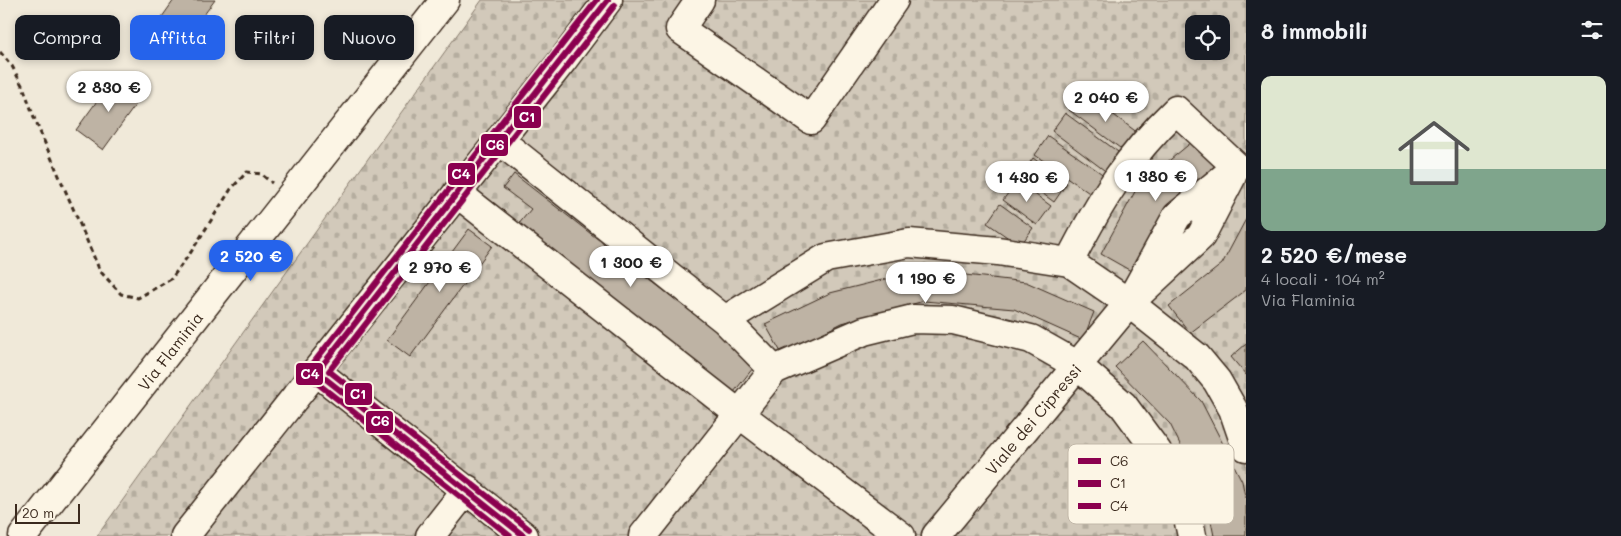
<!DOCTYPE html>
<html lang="it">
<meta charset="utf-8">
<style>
body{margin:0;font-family:Mali,sans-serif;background:#20242c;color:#f1f3f6;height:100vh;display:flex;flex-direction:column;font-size:19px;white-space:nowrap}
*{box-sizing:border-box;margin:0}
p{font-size:16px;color:#9ea1a6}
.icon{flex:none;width:28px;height:28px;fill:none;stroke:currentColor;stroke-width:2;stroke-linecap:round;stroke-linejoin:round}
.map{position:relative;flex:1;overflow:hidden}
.drawer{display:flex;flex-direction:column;background:#171b24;width:375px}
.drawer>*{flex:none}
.hud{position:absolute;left:15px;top:15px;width:475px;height:45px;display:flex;gap:10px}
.buttons{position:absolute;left:1185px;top:15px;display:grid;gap:10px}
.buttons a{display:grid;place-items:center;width:45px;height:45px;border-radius:10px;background:#171b24;box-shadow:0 2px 8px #0003;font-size:25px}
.scale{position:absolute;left:15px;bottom:12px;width:65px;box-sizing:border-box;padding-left:5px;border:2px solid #3b2a1e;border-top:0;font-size:14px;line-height:18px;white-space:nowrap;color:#3b2a1e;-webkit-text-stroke:4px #fcf5e5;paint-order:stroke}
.price{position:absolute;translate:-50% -42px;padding:0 11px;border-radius:18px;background:#fff;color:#222;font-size:16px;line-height:32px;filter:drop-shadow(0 1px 2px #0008)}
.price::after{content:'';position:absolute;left:50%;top:30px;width:15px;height:11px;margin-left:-8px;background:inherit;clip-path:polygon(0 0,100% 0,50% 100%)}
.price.active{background:#2563eb;color:#fff}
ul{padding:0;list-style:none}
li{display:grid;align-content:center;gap:10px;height:265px;padding:0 15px}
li+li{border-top:1px solid #363941}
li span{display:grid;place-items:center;height:155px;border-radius:10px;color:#555}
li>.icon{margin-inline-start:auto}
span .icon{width:90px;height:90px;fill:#fffc;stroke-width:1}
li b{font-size:21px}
h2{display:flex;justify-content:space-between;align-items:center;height:60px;padding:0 15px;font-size:21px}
.pill{padding:0 18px;border-radius:10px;background:#171b24;box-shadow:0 2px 8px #0003;font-size:18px;line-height:45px}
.pill.active{background:#2563eb;color:#fff}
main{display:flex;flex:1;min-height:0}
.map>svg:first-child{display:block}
</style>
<main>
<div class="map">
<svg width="1246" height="536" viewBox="0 0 1246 536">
<defs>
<pattern id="cemetery-stones" width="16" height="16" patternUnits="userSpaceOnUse" patternTransform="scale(1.25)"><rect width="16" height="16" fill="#d2c9ba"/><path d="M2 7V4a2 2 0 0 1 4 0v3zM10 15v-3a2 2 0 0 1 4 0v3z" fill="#b5ad9f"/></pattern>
</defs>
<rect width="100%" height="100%" fill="#f0e9d9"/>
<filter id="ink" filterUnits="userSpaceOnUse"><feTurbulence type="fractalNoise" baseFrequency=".02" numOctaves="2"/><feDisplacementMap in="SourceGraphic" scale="10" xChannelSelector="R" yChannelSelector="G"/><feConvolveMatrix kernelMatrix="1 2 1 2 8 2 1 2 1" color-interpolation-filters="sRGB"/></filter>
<g filter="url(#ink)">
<path fill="url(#cemetery-stones)" stroke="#867a6c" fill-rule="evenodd" d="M482,0H1246V536H97ZM1194,24H1221V51H1194Z"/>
<path fill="#beb3a4" stroke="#3b2a1e" d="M174,0H215L183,43L157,24Z
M115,76L142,96L103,150L76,130Z
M1083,92L1142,136L1128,154L1069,110Z
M1065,113L1125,157L1112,176L1052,131Z
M1048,136L1108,178L1095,197L1035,155Z
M1198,137L1219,163L1167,206L1131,271L1101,254L1138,186Z
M1033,158L1067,183L1054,202L1020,177Z
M514,174L757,363L734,392L518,225L531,209L503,188Z
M1017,181L1051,206L1037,225L1003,200Z
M1000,204L1033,228L1020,246L987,223Z
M1246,219V290L1190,333L1169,306L1222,264Z
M469,229L492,246L410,357L387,340Z
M922,270L1026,282L1094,312L1083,340L1014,309L924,301L842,323L782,354L765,324L830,293Z
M1143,341L1201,401L1242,481L1246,501V536H1214L1206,497L1170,424L1115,367Z
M1246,344V375L1231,357Z"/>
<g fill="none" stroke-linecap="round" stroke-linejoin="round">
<g stroke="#3b2a1e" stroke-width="31">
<path id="minor" d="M700,0L680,29L811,120L894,0
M499,140L725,320
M457,193L738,413L901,536
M1129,303L1177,216L1237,167L1176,110C1127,157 1100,201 1069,262L1129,303L1197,357L1217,381L1233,409L1246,447
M774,370L725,320L826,258L909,243L998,251L1069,262
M317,372L524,536
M23,536L445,0
M185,536L563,60L608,0
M430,536L467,489
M643,536L774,370L864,331L913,319L953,320L1031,339L1077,365L1123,405L1157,451L1188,518L1192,536
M936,536L1129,303L1201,236L1232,176"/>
</g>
<path stroke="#3b2a1e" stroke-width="3" stroke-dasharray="5 4" stroke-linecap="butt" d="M0,52L12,66L24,89L35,120L100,271L121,294L138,298L171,279L191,252L231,189L247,172L261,174L272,183"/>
<use href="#minor" stroke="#fcf5e5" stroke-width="28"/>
<g stroke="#fcf5e5" stroke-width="10">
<path id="bus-1" d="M524,536L317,372L608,0"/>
</g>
<g stroke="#fcf5e5" stroke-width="10">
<path id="bus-2" d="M529,529L329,371L615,5"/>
</g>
<g stroke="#fcf5e5" stroke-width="10">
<path id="bus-3" d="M510,536L312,379L308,370L597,0"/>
</g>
<use href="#bus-1" stroke="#8b004f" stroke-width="6"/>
<use href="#bus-2" stroke="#8b004f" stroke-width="6"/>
<use href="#bus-3" stroke="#8b004f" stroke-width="6"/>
</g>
</g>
<g text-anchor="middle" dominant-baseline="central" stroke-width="4" stroke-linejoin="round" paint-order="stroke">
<g font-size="16" fill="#3b2a1e" stroke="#fcf5e5">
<text transform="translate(170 351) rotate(-52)">Via Flaminia</text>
<text transform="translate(1033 419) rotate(-50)">Viale dei Cipressi</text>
</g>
</g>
<rect x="1068" y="444" width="166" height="80" rx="8" fill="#fcf5e5" stroke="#c2b8a9" stroke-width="1"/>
<rect x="1078" y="458" width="23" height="6" fill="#8b004f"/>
<rect x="1078" y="480" width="23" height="7" fill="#8b004f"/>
<rect x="1078" y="503" width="23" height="6" fill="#8b004f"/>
<g font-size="14" fill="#3b2a1e">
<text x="1110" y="466">C6</text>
<text x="1110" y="488">C1</text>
<text x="1110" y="511">C4</text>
</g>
<g stroke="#fcf5e5" stroke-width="2">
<rect x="513" y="105" width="29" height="24" rx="5" fill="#8b004f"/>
<rect x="480" y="133" width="29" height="24" rx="5" fill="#8b004f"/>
<rect x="447" y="162" width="29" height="24" rx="5" fill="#8b004f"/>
<rect x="295" y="362" width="29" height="24" rx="5" fill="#8b004f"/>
<rect x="344" y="382" width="29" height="24" rx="5" fill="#8b004f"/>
<rect x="365" y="410" width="29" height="24" rx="5" fill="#8b004f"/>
</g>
<g font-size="14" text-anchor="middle" font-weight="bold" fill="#fff">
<text x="527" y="122">C1</text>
<text x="495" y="150">C6</text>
<text x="461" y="179">C4</text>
<text x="310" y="379">C4</text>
<text x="358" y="399">C1</text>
<text x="380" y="426">C6</text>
</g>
</svg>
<div class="buttons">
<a><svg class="icon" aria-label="locate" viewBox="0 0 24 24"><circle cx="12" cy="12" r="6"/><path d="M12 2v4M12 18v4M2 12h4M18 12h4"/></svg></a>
</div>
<div class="scale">20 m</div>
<b class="price" style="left:109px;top:113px">2 830 €</b>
<b class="price" style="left:1106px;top:123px">2 040 €</b>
<b class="price" style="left:1156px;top:202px">1 380 €</b>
<b class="price" style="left:1027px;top:203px">1 430 €</b>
<b class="price active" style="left:251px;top:282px">2 520 €</b>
<b class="price" style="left:631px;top:288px">1 300 €</b>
<b class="price" style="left:440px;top:293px">2 970 €</b>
<b class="price" style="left:926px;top:304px">1 190 €</b>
<div class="hud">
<a class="pill">Compra</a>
<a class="pill active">Affitta</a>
<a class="pill">Filtri</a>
<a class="pill">Nuovo</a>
</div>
</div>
<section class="drawer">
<h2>8 immobili<svg class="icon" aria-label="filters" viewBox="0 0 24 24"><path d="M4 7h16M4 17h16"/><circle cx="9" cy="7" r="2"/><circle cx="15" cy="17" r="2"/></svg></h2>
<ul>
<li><span style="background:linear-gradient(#dfe7d0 60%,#7fa58c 0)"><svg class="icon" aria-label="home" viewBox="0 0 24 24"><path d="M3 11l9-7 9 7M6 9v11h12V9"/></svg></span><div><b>2 520 €/mese</b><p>4 locali · 104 m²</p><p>Via Flaminia</p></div></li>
</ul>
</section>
</main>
